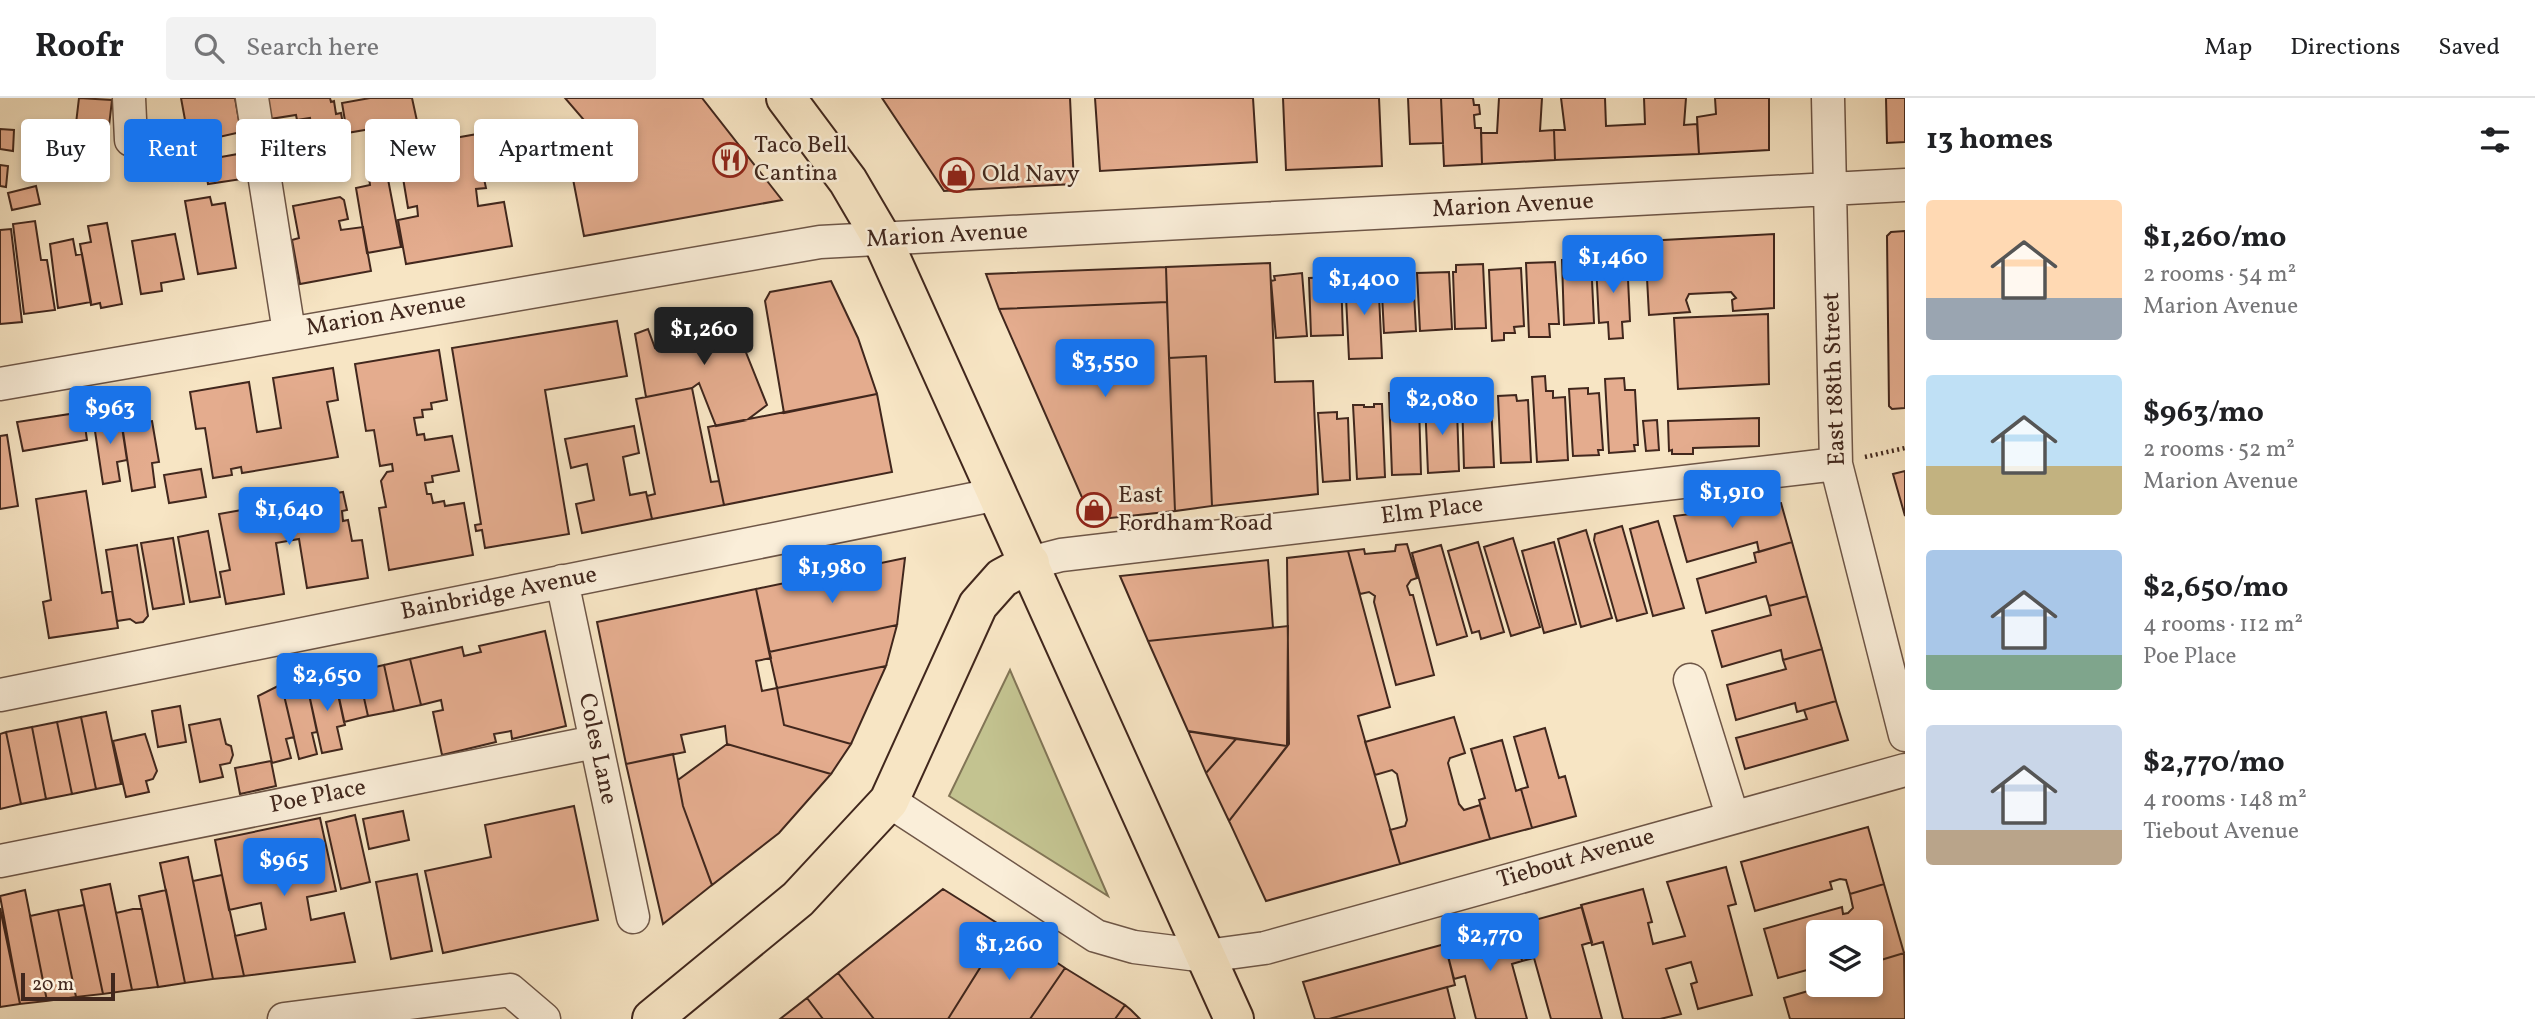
<!DOCTYPE html>
<meta charset="utf-8">
<style>
body{margin:0;font-family:Vollkorn,serif;background:#f2f2f2;color:#202124;height:100vh;display:flex;flex-direction:column;font-size:26px;white-space:nowrap}
*{box-sizing:border-box;margin:0}
p{font-size:23px;color:#757577}
.icon{flex:none;width:38px;height:38px;fill:none;stroke:currentColor;stroke-width:2;stroke-linecap:round;stroke-linejoin:round}
.map{position:relative;flex:1;overflow:hidden}
.sheet{display:flex;flex-direction:column;background:#fff;width:630px}
.sheet>*{flex:none}
.guide{position:absolute;left:21px;top:21px;width:665px;height:63px;display:flex;gap:14px}
.controls{position:absolute;left:1806px;top:822px;display:grid;gap:14px}
.controls a{display:grid;place-items:center;width:77px;height:77px;border-radius:7px;background:#fff;box-shadow:0 4px 10px #0003;font-size:35px}
.scale{position:absolute;left:21px;bottom:18px;width:94px;box-sizing:border-box;padding-left:7px;border:4px solid #41271d;border-top:0;font-size:19px;line-height:24px;white-space:nowrap;color:#41271d;-webkit-text-stroke:5px #faeed9;paint-order:stroke}
.price{position:absolute;translate:-50% -60px;padding:0 16px;border-radius:7px;background:#1a73e8;color:#fff;font-size:23px;line-height:46px;filter:drop-shadow(0 2px 4px #0008)}
.price::after{content:'';position:absolute;left:50%;top:42px;width:21px;height:16px;margin-left:-10px;background:inherit;clip-path:polygon(0 0,100% 0,50% 100%)}
.price.current{background:#222;color:#fff}
ul{padding:0;list-style:none}
li{display:flex;align-items:center;gap:21px;height:175px;padding:0 21px}
li span{display:grid;place-items:center;flex:none;width:196px;height:140px;border-radius:7px;color:#555}
li>.icon{margin-inline-start:auto}
span .icon{width:84px;height:84px;fill:#fffc;stroke-width:1}
li b{font-size:30px}
h2{display:flex;justify-content:space-between;align-items:center;height:84px;padding:0 21px;font-size:30px}
.chip{padding:0 24px;border-radius:7px;background:#fff;box-shadow:0 4px 10px #0003;font-size:24px;line-height:63px}
.chip.current{background:#1a73e8;color:#fff}
header{display:flex;align-items:center;gap:42px;box-sizing:border-box;height:98px;padding:0 35px;background:#fff;border-bottom:2px solid #e0e0e0}
header strong{font-size:33px}
nav{display:flex;gap:38px;margin-inline-start:auto;font-size:24px}
.search{width:490px;height:63px;background:#f2f2f2;display:flex;align-items:center;gap:18px;box-sizing:border-box;padding:0 24px;border-radius:7px;color:#757577;font-size:26px}
main{display:flex;flex:1;min-height:0}
.map>svg:first-child{display:block}
</style>
<header>
<strong>Roofr</strong>
<div class="search"><svg class="icon" aria-label="search" viewBox="0 0 24 24"><circle cx="10" cy="10" r="6"/><path d="M15 15l6 6"/></svg>Search here</div>
<nav><a>Map</a><a>Directions</a><a>Saved</a></nav>
</header>
<main>
<div class="map">
<svg width="1905" height="921" viewBox="0 0 1905 921">
<rect width="100%" height="100%" fill="#f7e5c4"/>
<filter id="stains"><feTurbulence type="fractalNoise" baseFrequency=".00286" numOctaves="4"/><feColorMatrix values="0 0 0 0 .2 0 0 0 0 .09 0 0 0 0 .02 0 0 0 .5 -.17"/></filter>
<radialGradient id="worn" r=".72"><stop offset=".6" stop-color="#630" stop-opacity="0"/><stop offset="1" stop-color="#630" stop-opacity=".3"/></radialGradient>
<path fill="#c3c390" stroke="#827556" stroke-width="2" d="M1010,572L1108,798L949,698Z"/>
<path fill="#e4ac8e" stroke="#41271d" stroke-width="2" d="M79,0L112,2L104,71L71,68Z
M181,0H235L241,34L210,41L212,57L192,60Z
M267,0H330L331,4L334,3L336,16L341,15L345,38L314,43L310,20L297,22L296,17L270,21Z
M370,0H412L417,23L347,35L342,5Z
M565,0H702L782,102L584,138L573,81L627,72Z
M882,0H1070L1074,86L944,93Z
M1095,0H1253L1257,64L1100,73Z
M1283,0H1379L1382,68L1286,72Z
M1408,0H1441L1443,45L1410,46Z
M1441,0H1473L1474,7H1479L1480,16L1474,17L1475,30H1481L1482,66L1444,68Z
M1499,0H1542L1540,33L1554,32L1555,62L1482,66L1481,35H1497Z
M1561,0H1605L1606,28L1645,26L1644,0H1686L1684,27L1697,26L1699,56L1555,62L1554,32H1565Z
M1715,0H1769V52L1699,56L1697,19L1716,16Z
M1886,0H1905V44L1887,45Z
M0,31L14,32L13,53L0,51Z
M483,35L489,70L482,71L486,90L476,91L478,108L504,104L512,148L406,166L398,122L418,118L417,108L408,110L398,50Z
M238,56L242,81L208,86L204,62Z
M0,67L8,68L6,89L0,88Z
M387,76L401,149L367,155L356,90L370,87L369,79Z
M36,88L40,106L12,112L8,95Z
M210,99L212,107L225,105L236,170L198,176L185,103Z
M340,99L344,102L348,121L339,123L341,132L363,129L371,173L300,186L292,142L299,140L293,108Z
M35,123L41,162H47L55,212L24,216L13,126Z
M107,125L122,206L101,210L100,205L91,207L80,146L91,144L88,128Z
M11,131L22,224L0,226V132Z
M1905,133V310L1892,311L1889,308L1887,138L1891,134Z
M175,136L184,181L161,185L162,193L141,196L132,143Z
M1774,136V210L1733,213L1732,202L1736,200L1731,194L1689,196L1686,202L1690,214L1649,217L1645,143Z
M73,141L76,157L82,156L91,204L58,210L50,146Z
M1627,160L1630,223L1622,224L1623,240L1609,241L1608,224L1599,225L1596,166L1598,161Z
M1591,161L1594,225L1564,227L1562,162Z
M1555,164L1559,226H1549L1550,239H1529L1526,165Z
M1270,165L1275,284L1313,283L1318,396L1212,408L1206,258L1169,260L1166,169Z
M1483,166L1486,230L1455,231L1453,174H1456V167Z
M1166,169L1167,204L999,211L986,176Z
M1521,170L1524,228L1514,229L1515,235H1504V242L1492,243L1489,172Z
M1449,174L1452,231L1420,233L1417,175Z
M1302,175L1307,238L1276,240L1271,183L1275,182L1274,178Z
M1413,176L1416,233L1384,235L1381,177Z
M1378,177L1382,260L1349,261L1345,178Z
M1341,179L1343,237L1311,238L1309,180Z
M831,183L858,240L877,296L784,315L765,203L770,194Z
M1167,204L1175,413L1092,422L999,211Z
M729,212L767,307L747,322L716,328L699,285L692,290L646,299L635,236L648,231L655,250L681,239L676,226L704,215Z
M1768,216L1769,286L1678,291L1674,220Z
M617,223L627,278L545,292L569,436L485,450L482,432L476,433L475,427L481,426L452,250Z
M439,252L447,302L431,305L432,311L422,312L423,319L414,320L417,337L424,336L425,342L452,338L459,373L432,378L433,384L425,385L427,396H431L433,405L444,403L445,408L464,405L473,457L389,472L379,410L386,409L381,383L387,374L393,373L392,366L380,368L374,332L366,333L355,266Z
M1206,258L1212,408L1175,413L1169,260Z
M333,270L338,302L327,304L338,359L242,375L241,369L231,371L232,377L213,380L205,330L196,331L190,294L249,284L257,334L281,330L273,280Z
M1545,278L1546,293H1553V300L1565,299L1568,362L1537,364L1532,279Z
M1624,280L1625,292H1635L1638,347H1634L1635,353L1609,355L1605,281Z
M692,290L711,384L719,383L724,407L652,421L647,398L655,396L636,301Z
M1588,290V296L1599,295L1603,352H1598L1599,357L1573,358L1569,291Z
M1389,295H1404V308L1419,307L1421,376L1392,377Z
M877,296L892,374L724,407L708,329Z
M1516,297L1517,303L1528,302L1531,364L1501,365L1498,298Z
M1481,300V306L1491,305L1494,369L1464,370L1462,301Z
M1448,302V311H1457L1459,373L1428,375L1425,303Z
M1374,306H1382L1385,379L1357,381L1353,307H1364V309H1374Z
M83,314L87,342L23,353L17,324Z
M1337,314V321L1348,320L1350,382L1323,384L1318,315Z
M120,316L127,362L117,364L120,383L103,386L93,320Z
M1759,320V348L1693,350V356H1672V352L1669,353L1668,323Z
M1657,322L1659,352L1646,353L1643,323Z
M152,323L159,364L152,365L155,389L132,393L122,327Z
M634,328L639,355L623,359L630,397L646,394L652,421L582,435L576,406L594,402L587,366L571,370L565,341Z
M7,337L18,408L0,411V338Z
M201,371L206,399L169,405L164,377Z
M1905,373V418L1893,376Z
M86,393L102,495L112,493L118,530L49,540L43,504L51,502L36,401Z
M343,394L347,412L342,413L343,423L348,422L352,443L362,442L368,480L307,490L299,441L276,445L284,496L226,506L220,474L230,472L219,416Z
M1781,405L1792,444L1759,454L1757,444L1687,464L1674,418Z
M1658,423L1684,510L1653,518L1630,431Z
M1622,428L1647,515L1617,523L1594,442L1595,436Z
M1586,432L1612,520L1581,529L1558,441Z
M208,433L220,499L190,504L178,439Z
M173,440L184,506L153,511L141,445Z
M1513,440L1540,529L1511,538L1484,449Z
M1478,444L1504,534L1481,541L1479,533L1472,535L1448,453Z
M1554,444L1576,526L1544,535L1522,453Z
M1792,444L1807,498L1769,508L1766,498L1706,515L1697,481L1756,464L1754,455Z
M1407,446L1417,480L1411,482L1407,488L1410,497H1413L1434,577L1396,587L1374,504L1375,498L1369,494L1360,496L1348,453L1364,451L1365,456L1395,453L1396,447Z
M137,447L148,518L143,524L136,525L130,521L117,523L106,452Z
M1441,447L1467,538L1437,547L1412,455Z
M1348,453L1390,609L1358,618L1400,766L1266,803L1229,723L1289,646L1287,460Z
M905,460L897,527L769,554L756,491Z
M1268,462L1273,530L1148,543L1120,478Z
M756,491L771,560L756,563L762,593L777,590L784,627L851,646L831,676L727,646L725,628L681,637L685,654L626,666L597,524Z
M1807,498L1822,551L1783,562L1781,552L1722,569L1712,533L1771,517L1769,508Z
M897,527L886,568L777,590L769,554Z
M1288,528L1287,648L1188,633L1148,543Z
M545,533L566,628L512,641L511,633L494,636L496,644L442,657L433,614L443,612L441,602L421,607L410,561L462,549L464,558L481,554L479,548Z
M1822,551L1836,603L1797,614L1795,605L1736,622L1727,587L1786,571L1783,562Z
M410,561L421,607L394,613L384,567Z
M384,567L394,613L368,618L358,573Z
M886,568L851,646L784,627L777,590Z
M358,573L368,618L344,624L334,578Z
M328,578L335,581L345,627L337,629L342,651L322,655L307,587Z
M302,584L307,587L317,634L312,635L317,656L299,661L283,593Z
M278,588L283,593L294,639L286,641L291,660L272,665L258,598Z
M1836,603L1848,642L1745,671L1736,640L1807,621L1804,612Z
M180,608L186,644L158,649L152,613Z
M106,614L121,686L96,691L81,619Z
M81,619L96,691L72,696L57,624Z
M1454,619L1465,655L1450,660L1448,665L1459,706L1464,712L1480,707L1490,741L1400,766L1390,732L1405,728L1407,722L1397,676L1392,672L1375,677L1365,644Z
M220,621L226,646L231,648L233,657L230,665L220,667L223,679L200,684L189,627Z
M57,624L72,696L46,701L32,629Z
M32,629L46,701L21,706L6,634Z
M1545,630L1559,680L1565,678L1576,718L1532,730L1521,691L1528,689L1514,639Z
M1188,633L1192,634L1236,641L1206,675Z
M6,634L21,706L0,711V636Z
M145,636L157,673L153,681L146,683L149,694L126,699L113,643Z
M1236,641L1287,648L1229,723L1206,675Z
M1502,642L1516,693L1521,691L1532,730L1490,741L1479,702L1485,700L1471,651Z
M727,646L831,676L779,735L712,787L683,708L678,682Z
M673,656L683,708L712,787L663,826L626,666Z
M271,663L276,688L240,696L235,670Z
M574,708L598,822L443,855L425,773L491,759L485,727Z
M403,713L409,742L369,751L363,721Z
M355,717L370,784L341,791L326,724Z
M320,720L336,793L307,799L311,822L344,815L355,864L244,878L235,838L266,831L261,805L229,812L215,742Z
M1868,729L1884,786L1850,796L1846,782L1840,781L1830,784L1832,791L1755,813L1741,764Z
M188,759L213,881L185,885L160,765Z
M1726,769L1736,806L1728,808L1752,897L1698,911L1691,886L1697,884L1691,864L1666,871L1681,916L1660,921H1623L1603,844L1592,847L1581,807L1643,791L1652,824L1648,825L1653,846L1685,838L1667,784Z
M417,776L432,853L391,861L376,784Z
M222,777L244,878L213,881L193,783Z
M110,786L132,892L103,896L81,792Z
M1884,786L1904,855L1871,865V835H1818V869L1778,880L1764,831L1842,809L1843,816L1848,815L1853,810L1850,796Z
M943,791L1005,830L948,921H874L838,875Z
M25,792L47,903L20,906L0,798Z
M166,792L185,885L158,889L139,798Z
M84,807L103,896L76,899L58,812Z
M1582,809L1592,844L1582,847L1602,921H1551L1534,860L1522,863L1513,828Z
M0,810L20,906L0,909Z
M133,811H142L158,889L132,892L116,815Z
M58,812L76,899L47,903L30,818Z
M1513,828L1522,863L1512,866L1527,921H1476L1465,878L1454,881L1445,846Z
M1005,830L1065,870L1030,921H948Z
M1445,846L1455,887L1329,921H1315L1303,884Z
M1904,855L1905,921H1790L1784,900L1829,887H1871V865Z
M1065,870L1125,907L1115,921H1030Z
M838,875L874,921H823L807,900Z
M1447,889L1455,921H1329Z
M807,900L823,921H780Z
M1125,907L1131,912L1140,921H1115Z"/>
<g fill="none" stroke-linecap="round" stroke-linejoin="round">
<g stroke="#6e5647" stroke-width="35">
<path id="minor" d="M129,0L131,42
M252,0L289,234
M1828,0L1836,366L1905,637
M0,286L820,144L1905,87
M1030,465L1061,457L1836,366
M562,483L633,819
M1690,582L1732,717
M0,597L998,396
M889,703L1096,838L1134,849L1206,858L1265,850L1905,672
M0,763L595,644
M284,921L510,892L544,921"/>
</g>
<g stroke="#41271d" stroke-width="42">
<path id="major" d="M786,0L848,83L882,141L1234,921
M652,921L798,801L889,703L978,507L1002,480L1030,465"/>
</g>
<path stroke="#41271d" stroke-width="4.5" stroke-dasharray="2 3.5" stroke-linecap="butt" d="M1865,359L1905,350"/>
<use href="#minor" stroke="#faeed9" stroke-width="32"/>
<use href="#major" stroke="#f7e5c4" stroke-width="38"/>
</g>
<defs>
<g id="restaurant-ring" transform="scale(1.75)"><circle r="9.5" fill="#faeed9" stroke="#8f2418" stroke-width="1.5"/><path d="M-5-6h1v4h1v-4h1v4h1v-4h1v5L-1.5 .5V6h-2V.5L-5-1ZM5-6V6H3V1.5H1.5Q1.5-4 5-6Z" fill="#8f2418"/></g>
<g id="shop-ring" transform="scale(1.75)"><circle r="9.5" fill="#faeed9" stroke="#8f2418" stroke-width="1.5"/><path d="M-5-2.5h2.3a2.7 3.5 0 0 1 5.4 0H5L5.5 6h-11ZM-1.5-2.5h3a1.5 2.3 0 0 0-3 0Z" fill="#8f2418"/></g>
</defs>
<g fill-rule="evenodd">
<use href="#restaurant-ring" x="730" y="62"/>
<use href="#shop-ring" x="957" y="77"/>
<use href="#shop-ring" x="1094" y="412"/>
</g>
<g text-anchor="middle" dominant-baseline="central" stroke-width="5" stroke-linejoin="round" paint-order="stroke">
<g font-size="24" fill="#41271d" stroke="#faeed9" text-anchor="start">
<text x="754" y="48">Taco Bell<tspan x="754" dy="28">Cantina</tspan></text>
<text x="982" y="77">Old Navy</text>
<text x="1118" y="398">East<tspan x="1118" dy="28">Fordham Road</tspan></text>
</g>
<g font-size="24" fill="#41271d" stroke="#faeed9">
<text transform="translate(1513 108) rotate(-3)">Marion Avenue</text>
<text transform="translate(947 138) rotate(-3)">Marion Avenue</text>
<text transform="translate(386 217) rotate(-10)">Marion Avenue</text>
<text transform="translate(1835 281) rotate(-92)">East 188th Street</text>
<text transform="translate(1432 413) rotate(-7)">Elm Place</text>
<text transform="translate(499 496) rotate(-11)">Bainbridge Avenue</text>
<text transform="translate(597 651) rotate(78)">Coles Lane</text>
<text transform="translate(318 699) rotate(-11)">Poe Place</text>
<text transform="translate(1576 761) rotate(-16)">Tiebout Avenue</text>
</g>
</g>
<rect width="100%" height="100%" filter="url(#stains)"/>
<rect width="100%" height="100%" fill="url(#worn)"/>
</svg>
<div class="controls">
<a><svg class="icon" aria-label="layers" viewBox="0 0 24 24"><path d="M12 4l9 5-9 5-9-5zM3 14l9 5 9-5"/></svg></a>
</div>
<div class="scale">20 m</div>
<b class="price" style="left:1613px;top:197px">$1,460</b>
<b class="price" style="left:1364px;top:219px">$1,400</b>
<b class="price current" style="left:704px;top:269px">$1,260</b>
<b class="price" style="left:1105px;top:301px">$3,550</b>
<b class="price" style="left:1442px;top:339px">$2,080</b>
<b class="price" style="left:110px;top:348px">$963</b>
<b class="price" style="left:1732px;top:432px">$1,910</b>
<b class="price" style="left:289px;top:449px">$1,640</b>
<b class="price" style="left:832px;top:507px">$1,980</b>
<b class="price" style="left:327px;top:615px">$2,650</b>
<b class="price" style="left:284px;top:800px">$965</b>
<b class="price" style="left:1490px;top:875px">$2,770</b>
<b class="price" style="left:1009px;top:884px">$1,260</b>
<div class="guide">
<a class="chip">Buy</a>
<a class="chip current">Rent</a>
<a class="chip">Filters</a>
<a class="chip">New</a>
<a class="chip">Apartment</a>
</div>
</div>
<section class="sheet">
<h2>13 homes<svg class="icon" aria-label="filters" viewBox="0 0 24 24"><path d="M4 7h16M4 17h16"/><circle cx="9" cy="7" r="2"/><circle cx="15" cy="17" r="2"/></svg></h2>
<ul>
<li><span style="background:linear-gradient(#ffd9b3 70%,#9aa5b1 0)"><svg class="icon" aria-label="home" viewBox="0 0 24 24"><path d="M3 11l9-7 9 7M6 9v11h12V9"/></svg></span><div><b>$1,260/mo</b><p>2 rooms · 54 m²</p><p>Marion Avenue</p></div></li>
<li><span style="background:linear-gradient(#bfe0f5 65%,#c2b280 0)"><svg class="icon" aria-label="home" viewBox="0 0 24 24"><path d="M3 11l9-7 9 7M6 9v11h12V9"/></svg></span><div><b>$963/mo</b><p>2 rooms · 52 m²</p><p>Marion Avenue</p></div></li>
<li><span style="background:linear-gradient(#a9c7e8 75%,#7fa58c 0)"><svg class="icon" aria-label="home" viewBox="0 0 24 24"><path d="M3 11l9-7 9 7M6 9v11h12V9"/></svg></span><div><b>$2,650/mo</b><p>4 rooms · 112 m²</p><p>Poe Place</p></div></li>
<li><span style="background:linear-gradient(#c9d6e8 75%,#b9a48a 0)"><svg class="icon" aria-label="home" viewBox="0 0 24 24"><path d="M3 11l9-7 9 7M6 9v11h12V9"/></svg></span><div><b>$2,770/mo</b><p>4 rooms · 148 m²</p><p>Tiebout Avenue</p></div></li>
</ul>
</section>
</main>
